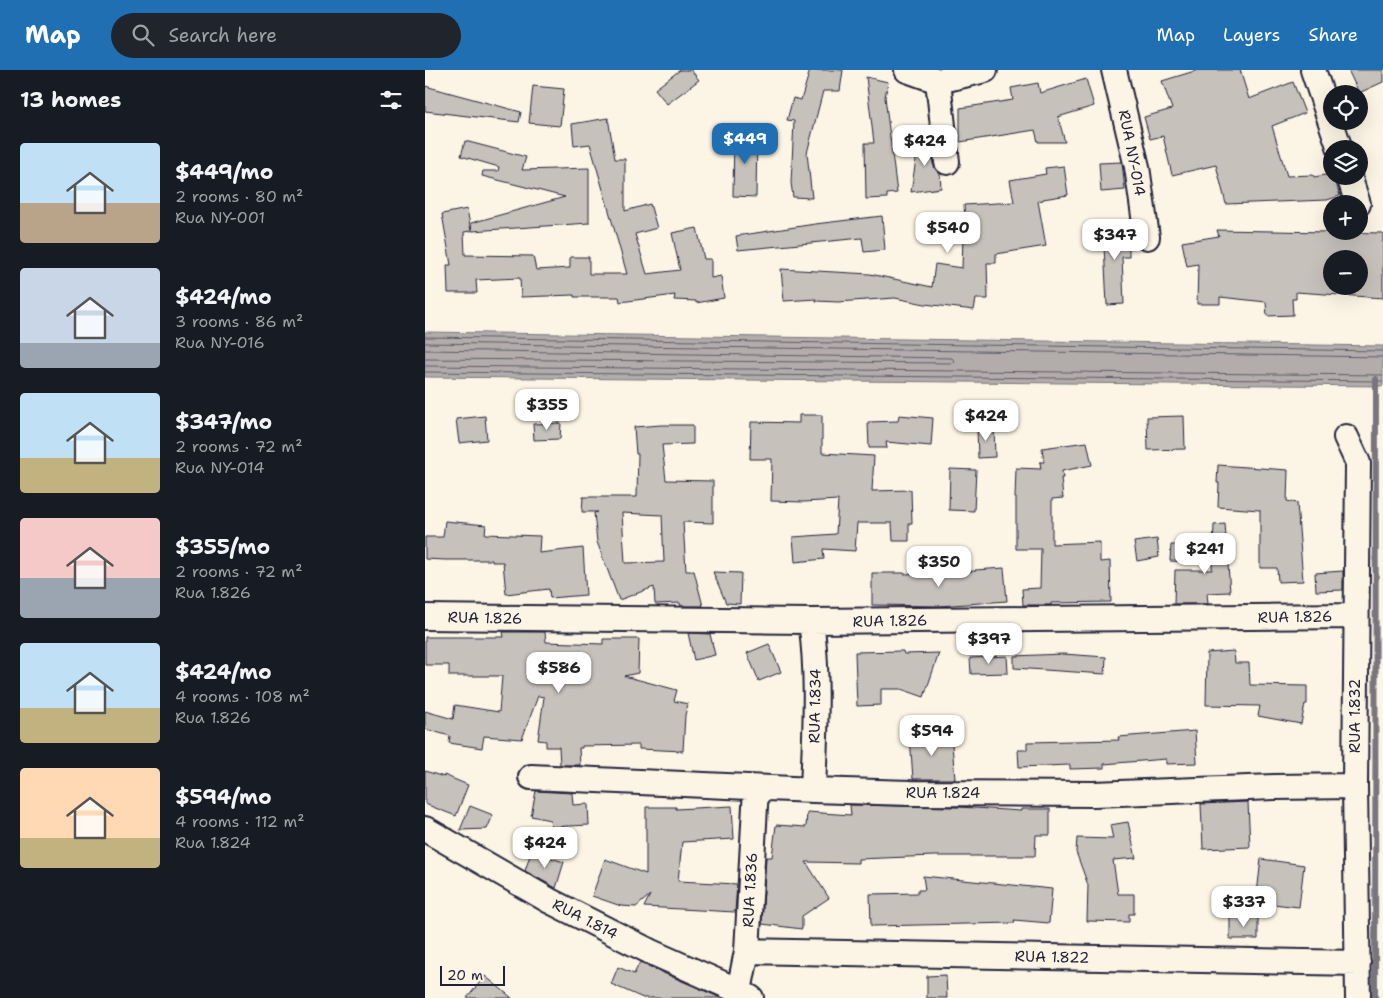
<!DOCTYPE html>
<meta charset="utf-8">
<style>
body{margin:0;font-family:"Shantell Sans",sans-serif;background:#20242c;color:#f1f3f6;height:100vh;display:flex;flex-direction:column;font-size:19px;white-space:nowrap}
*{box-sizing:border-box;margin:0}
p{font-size:16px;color:#9ea1a6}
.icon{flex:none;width:28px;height:28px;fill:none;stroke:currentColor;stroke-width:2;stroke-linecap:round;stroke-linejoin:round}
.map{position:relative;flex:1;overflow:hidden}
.details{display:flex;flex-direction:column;background:#171b24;width:425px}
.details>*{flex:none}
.buttons{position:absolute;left:898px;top:15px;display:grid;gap:10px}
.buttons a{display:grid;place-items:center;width:45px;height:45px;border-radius:50%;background:#171b24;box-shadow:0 5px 20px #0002;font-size:25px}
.scale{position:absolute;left:15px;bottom:12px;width:65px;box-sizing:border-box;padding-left:5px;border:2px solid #22223b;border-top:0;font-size:14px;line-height:18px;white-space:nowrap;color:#22223b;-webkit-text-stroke:4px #fcf5e5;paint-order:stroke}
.price{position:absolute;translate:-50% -42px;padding:0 11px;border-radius:10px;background:#fff;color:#222;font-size:16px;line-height:32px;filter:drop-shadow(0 1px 2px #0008)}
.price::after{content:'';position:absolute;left:50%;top:30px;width:15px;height:11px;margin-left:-8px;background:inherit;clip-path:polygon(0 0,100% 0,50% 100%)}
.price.current{background:#1f6fb2;color:#fff}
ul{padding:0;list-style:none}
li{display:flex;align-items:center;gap:15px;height:125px;padding:0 20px}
li span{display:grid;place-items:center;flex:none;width:140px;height:100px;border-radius:5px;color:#555}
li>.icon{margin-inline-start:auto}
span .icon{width:60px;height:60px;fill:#fffc;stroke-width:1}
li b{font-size:21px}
h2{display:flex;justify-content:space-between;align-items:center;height:60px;padding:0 20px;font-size:21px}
header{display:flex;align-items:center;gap:30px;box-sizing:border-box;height:70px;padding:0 25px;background:#1f6fb2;color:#fff}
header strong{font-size:24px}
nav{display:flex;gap:28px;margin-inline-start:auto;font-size:18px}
.search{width:350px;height:45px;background:#20242c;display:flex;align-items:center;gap:12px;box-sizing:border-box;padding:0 18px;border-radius:28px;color:#9ea1a6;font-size:19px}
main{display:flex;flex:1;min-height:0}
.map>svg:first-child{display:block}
</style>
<header>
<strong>Map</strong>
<div class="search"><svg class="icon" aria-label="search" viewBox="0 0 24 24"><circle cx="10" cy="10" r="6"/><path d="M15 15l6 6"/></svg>Search here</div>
<nav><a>Map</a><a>Layers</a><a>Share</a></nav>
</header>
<main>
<section class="details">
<h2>13 homes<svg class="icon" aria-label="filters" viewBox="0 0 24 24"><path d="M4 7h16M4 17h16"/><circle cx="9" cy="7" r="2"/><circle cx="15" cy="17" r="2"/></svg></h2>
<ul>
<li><span style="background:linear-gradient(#bfe0f5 60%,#b9a48a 0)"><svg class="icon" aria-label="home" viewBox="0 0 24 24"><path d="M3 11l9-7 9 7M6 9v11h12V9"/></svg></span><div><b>$449/mo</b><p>2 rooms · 80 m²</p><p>Rua NY-001</p></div></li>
<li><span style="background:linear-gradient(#c9d6e8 75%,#9aa5b1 0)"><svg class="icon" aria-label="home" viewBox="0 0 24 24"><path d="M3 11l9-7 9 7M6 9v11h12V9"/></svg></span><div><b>$424/mo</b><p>3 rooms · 86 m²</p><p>Rua NY-016</p></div></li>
<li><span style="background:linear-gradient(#bfe0f5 65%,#c2b280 0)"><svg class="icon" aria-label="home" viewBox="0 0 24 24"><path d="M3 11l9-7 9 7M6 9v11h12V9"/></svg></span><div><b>$347/mo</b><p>2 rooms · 72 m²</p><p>Rua NY-014</p></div></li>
<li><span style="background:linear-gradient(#f6c9c9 60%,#9aa5b1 0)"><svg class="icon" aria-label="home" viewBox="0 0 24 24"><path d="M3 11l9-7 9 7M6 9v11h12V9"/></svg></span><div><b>$355/mo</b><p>2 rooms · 72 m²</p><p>Rua 1.826</p></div></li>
<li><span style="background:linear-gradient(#bfe0f5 65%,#c2b280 0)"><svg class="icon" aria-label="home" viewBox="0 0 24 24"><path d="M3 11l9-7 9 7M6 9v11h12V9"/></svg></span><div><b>$424/mo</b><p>4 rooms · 108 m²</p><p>Rua 1.826</p></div></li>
<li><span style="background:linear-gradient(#ffd9b3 70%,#c2b280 0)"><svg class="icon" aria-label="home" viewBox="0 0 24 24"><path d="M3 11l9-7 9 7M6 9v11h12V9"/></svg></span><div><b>$594/mo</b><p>4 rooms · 112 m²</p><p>Rua 1.824</p></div></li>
</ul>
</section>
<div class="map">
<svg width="958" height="928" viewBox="0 0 958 928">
<rect width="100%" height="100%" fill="#fcf5e5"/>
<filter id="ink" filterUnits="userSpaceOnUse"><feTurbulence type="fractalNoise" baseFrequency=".02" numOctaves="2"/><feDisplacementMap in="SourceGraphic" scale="10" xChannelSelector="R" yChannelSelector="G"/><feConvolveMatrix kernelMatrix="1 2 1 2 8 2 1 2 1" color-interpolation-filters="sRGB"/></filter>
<g filter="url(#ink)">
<path fill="#b2adab" stroke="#78757e" d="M0,262L958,276V316L0,307Z"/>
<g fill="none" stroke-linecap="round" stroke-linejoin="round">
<path stroke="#5c5a68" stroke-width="1" d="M0,267L958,281
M0,273L958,287
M0,280L527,288L529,291L527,293L0,289
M0,296L958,305
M0,302L958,311"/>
<path stroke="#78757e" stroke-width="6" d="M950,928L951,309"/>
</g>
<path fill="#c6c1bb" stroke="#22223b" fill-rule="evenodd" d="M255,0H266L274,10L242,34L230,19Z
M385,0H418L415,21H398L382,83L387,128L368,127L366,113L369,51L362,50L368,28L376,30Z
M773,0H815L824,29L868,12L880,43L847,56L862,106L888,105L889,107L906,104V106H909L915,126L902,130L801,134L791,95L747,105L738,66L725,69L719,47L747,39L737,11Z
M923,0H958V12L934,23Z
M441,7L463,12L460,27L472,123L462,124V128L441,129L440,73H449Z
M661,9L669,36L633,47L640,72H613L610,60L535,72V38L588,30L586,18L613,13L615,23Z
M0,16L96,42L94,52L0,41Z
M108,16L139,19L135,56L104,53Z
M183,48L190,89H200V141L225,134L232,158L210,164L222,204L255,200L247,163L272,158L279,189H286V208L296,206L299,228L271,233V231L249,230L250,225L195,232L194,227H149V225L96,227L95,208L51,210L52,223H23L22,195H26L17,144L42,139L46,161L39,162L40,185L108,186L111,200L145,198V187H164V204H202L165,74L149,76L147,54Z
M309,63H332L331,127L308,126Z
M495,63L505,65L508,94L511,100L515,103L516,118L486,122Z
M40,71L101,87L97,100L164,98V153L47,161L46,153L140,127L57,106L58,101H73L74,97L36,86Z
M697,92L700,120L676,122L674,93Z
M639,96L643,125L618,129V130L613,131L621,176L571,184V193H562L563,229H551L549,240L500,234L470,228L413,232L391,231V229L359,231L356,199L445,204L507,217L510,194L537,198L538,167H541L539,135L589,132L585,110L621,104L620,98Z
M457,146L460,180L439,182L437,168L313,180L311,166L390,154Z
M678,156H704V187H697L699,234L682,235Z
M792,160L958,163V228L871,222V229H867L868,245L842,246L841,232L795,227V234H772L773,194L762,196L757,172L794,166ZM906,189H934V216H906Z
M374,345H397V383L449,386L447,421L486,420L487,453H484V471H468L467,453H432L430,481L398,479L399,489L370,492L368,467L411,464L413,430L379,432L346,431L347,389H325L326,352L374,353Z
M474,345L508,348L506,376L461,372L462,378H444L443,352L473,351Z
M60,346L62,370L34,373L31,349Z
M759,346L760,379L723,380L722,347Z
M136,353L135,369L109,370L108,354Z
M236,355H268V374L237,375L241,410L288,411V453L258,452L261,501H269L278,536H256L255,533L230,534L229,517L194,530L172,472L169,443L173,442H157L158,427H212L213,384H211L209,357ZM197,443L237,445L239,492L200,493Z
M569,357L570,387L553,388L552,358Z
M662,372L667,395L637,401L638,408H636L638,428L627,429V474L675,472V492L685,491L686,532L626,533V535H598L597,519L615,518L616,479H591V428H590L591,398L616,399L615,392H619L617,378Z
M793,395L863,400L862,431L872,433L878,511L853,512L852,498H835V440L793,437L794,413H792Z
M525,399L551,400L549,441L524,440Z
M20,451L61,455L60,464L115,466L114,483L158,478L161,525L125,528L124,519L81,524L78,492H67V490H20L0,489V467H18Z
M800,454L805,522L782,523L783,534H749L750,500H787L789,455Z
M732,469L734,487L712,491L709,472Z
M746,475H764L765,492L745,491Z
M579,498L582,531L514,536L447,535V503H479V504L551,501L550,500Z
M918,501V520L891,521L890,503Z
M288,502L316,503L315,534L301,533Z
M78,562H120L121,572L178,574V569H214L213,603L199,606L252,620L249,631L263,634L260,645L258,681L214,679V675L157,676V678H154L155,695H135L134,677H121V671L113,670L119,627L113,626L97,669L59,666L57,678L24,673L25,666L0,659V641L28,649L30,635L74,642L77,606H24V595H0V567H79Z
M263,563L285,564L290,585L269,590Z
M344,574L356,602L334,611L322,583Z
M478,581L479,584L514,583L499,627L476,619H456V635L432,636L430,582Z
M809,581L810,593H824L825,615L882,616V634H880L876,654L833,646L835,636L781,635L782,583Z
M638,584L681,587L680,604L589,598V586Z
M582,586L583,603L546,604L545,588Z
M770,661L772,693L741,694V689L679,694V698L645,699V695L594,697L593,680H602V672L694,670L693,667Z
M526,663L530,709H488L485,666Z
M0,701L19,707V705L43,715L31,746L0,734Z
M111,721L147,723L148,735L163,734L164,755L126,757L125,750L106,746Z
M823,732L825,777L778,779L776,734Z
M425,735L534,737L596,741V739H625V765H611L610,786H509L433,789V793L381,792L404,828L377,846V859L337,854L341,787H347L351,755L381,757L382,742L426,745Z
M45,736L68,745L62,759L35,760Z
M307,736L309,769L257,772L253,811L312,814L310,842L219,837L225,825L211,837L196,836L167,826L180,789L221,804V737H251V739Z
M703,752L711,788L688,790L693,824H709V844H704V852L662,851L663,815L651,782L652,768L688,769L685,755Z
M106,782L139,792L131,818L100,801Z
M836,789L879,795L874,837L831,832Z
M498,806L627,819L624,853L589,850L590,853L446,856L445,824L493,823V820H500Z
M805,847L833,848V869H805Z
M215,892L220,895L296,928H218L186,914L193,897L209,904Z
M521,905L522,928H502V906Z
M60,906L87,928H42Z"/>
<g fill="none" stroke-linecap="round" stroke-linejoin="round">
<g stroke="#22223b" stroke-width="28">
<path id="minor" d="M482,0L513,11L560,0
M689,0L712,97L722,167
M888,0L915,79
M513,11L522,92
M924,106L933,134
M921,367L933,393L930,716L933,928
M0,547L386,551L931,546
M386,551C394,608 390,664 388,720
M106,707L388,720L485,723L669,724L849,717L930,716
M0,759L125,831L226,882L314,921L326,928
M322,881L933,893
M314,921L322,881L331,718"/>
</g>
<use href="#minor" stroke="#fcf5e5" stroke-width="24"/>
</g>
</g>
<g text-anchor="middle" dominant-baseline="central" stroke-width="4" stroke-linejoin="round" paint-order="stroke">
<g font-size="15" fill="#22223b" stroke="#fcf5e5">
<text transform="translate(707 83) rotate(79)">RUA NY-014</text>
<text transform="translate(870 547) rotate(-1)">RUA 1.826</text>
<text transform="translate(60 548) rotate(1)">RUA 1.826</text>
<text transform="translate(465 551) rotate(-1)">RUA 1.826</text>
<text transform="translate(390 636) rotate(-89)">RUA 1.834</text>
<text transform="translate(930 646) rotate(-90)">RUA 1.832</text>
<text x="518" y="723">RUA 1.824</text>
<text transform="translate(325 820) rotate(-87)">RUA 1.836</text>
<text transform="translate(160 849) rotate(27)">RUA 1.814</text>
<text transform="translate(627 887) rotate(1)">RUA 1.822</text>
</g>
</g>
</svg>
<div class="buttons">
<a><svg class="icon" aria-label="locate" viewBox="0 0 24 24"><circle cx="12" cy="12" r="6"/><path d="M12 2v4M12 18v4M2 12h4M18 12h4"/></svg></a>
<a><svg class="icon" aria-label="layers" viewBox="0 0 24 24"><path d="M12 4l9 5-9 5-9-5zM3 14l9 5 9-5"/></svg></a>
<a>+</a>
<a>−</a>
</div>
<div class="scale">20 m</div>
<b class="price current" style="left:320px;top:95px">$449</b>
<b class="price" style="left:500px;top:97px">$424</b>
<b class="price" style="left:523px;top:184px">$540</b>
<b class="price" style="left:690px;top:191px">$347</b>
<b class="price" style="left:122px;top:361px">$355</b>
<b class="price" style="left:561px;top:372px">$424</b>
<b class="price" style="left:780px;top:505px">$241</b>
<b class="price" style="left:514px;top:518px">$350</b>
<b class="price" style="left:564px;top:595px">$397</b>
<b class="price" style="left:134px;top:624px">$586</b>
<b class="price" style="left:507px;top:687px">$594</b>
<b class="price" style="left:120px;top:799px">$424</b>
<b class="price" style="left:819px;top:858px">$337</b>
</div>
</main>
